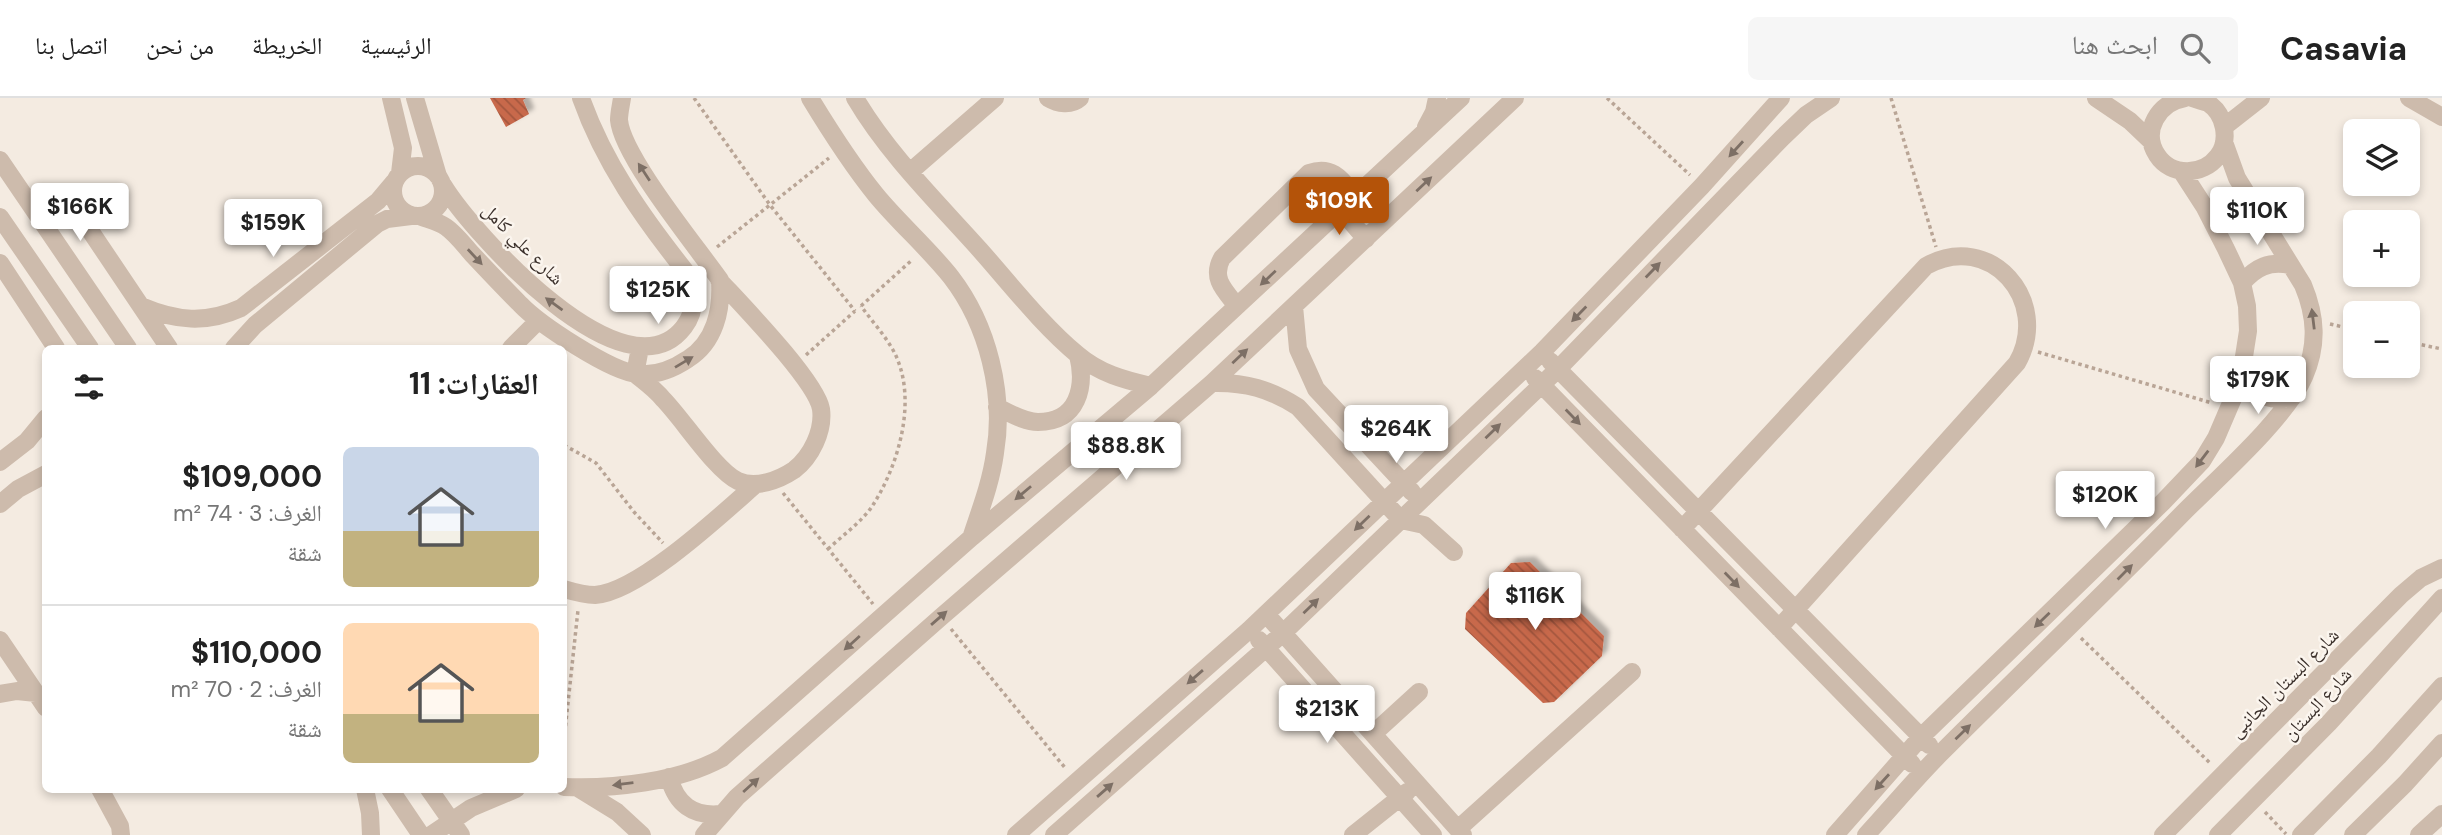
<!DOCTYPE html>
<html lang="ar">
<meta charset="utf-8">
<style>
body{margin:0;font-family:"DM Sans","Noto Naskh Arabic",sans-serif;background:#f6f6f6;color:#222;direction:rtl;height:100vh;display:flex;flex-direction:column;font-size:26px;white-space:nowrap}
*{box-sizing:border-box;margin:0}
p{font-size:23px;color:#767676}
.icon{flex:none;width:38px;height:38px;fill:none;stroke:currentColor;stroke-width:2;stroke-linecap:round;stroke-linejoin:round}
.map{position:relative;flex:1;overflow:hidden;direction:ltr}
.panel{position:absolute;left:42px;top:247px;width:525px;height:448px;display:flex;flex-direction:column;background:#fff;border-radius:10px;box-shadow:0 4px 10px #0003;direction:rtl}
.panel>*{flex:none}
.fabs{position:absolute;left:2343px;top:21px;display:grid;gap:14px}
.fabs a{display:grid;place-items:center;width:77px;height:77px;border-radius:10px;background:#fff;box-shadow:0 4px 10px #0003;font-size:35px}
.price{position:absolute;translate:-50% -60px;padding:0 16px;border-radius:7px;background:#fff;color:#222;font-size:23px;line-height:46px;filter:drop-shadow(0 2px 4px #0008)}
.price::after{content:'';position:absolute;left:50%;top:42px;width:21px;height:16px;margin-left:-10px;background:inherit;clip-path:polygon(0 0,100% 0,50% 100%)}
.price.active{background:#b45309;color:#fff}
ul{padding:0;list-style:none}
li{display:flex;align-items:center;gap:21px;height:175px;padding:0 28px}
li+li{border-top:2px solid #e0e0e0}
li span{display:grid;place-items:center;flex:none;width:196px;height:140px;border-radius:10px;color:#555}
li>.icon{margin-inline-start:auto}
span .icon{width:84px;height:84px;fill:#fffc;stroke-width:1}
li b{font-size:30px}
h2{display:flex;justify-content:space-between;align-items:center;height:84px;padding:0 28px;font-size:30px}
header{display:flex;align-items:center;gap:42px;box-sizing:border-box;height:98px;padding:0 35px;background:#fff;border-bottom:2px solid #e0e0e0}
header strong{font-size:33px}
nav{display:flex;gap:38px;margin-inline-start:auto;font-size:24px}
.search{width:490px;height:63px;background:#f6f6f6;display:flex;align-items:center;gap:18px;box-sizing:border-box;padding:0 24px;border-radius:10px;color:#767676;font-size:26px}
.map>svg:first-child{display:block}
</style>
<header>
<strong>Casavia</strong>
<div class="search"><svg class="icon" aria-label="search" viewBox="0 0 24 24"><circle cx="10" cy="10" r="6"/><path d="M15 15l6 6"/></svg>ابحث هنا</div>
<nav><a>الرئيسية</a><a>الخريطة</a><a>من نحن</a><a>اتصل بنا</a></nav>
</header>
<div class="map">
<svg width="2442" height="737" viewBox="0 0 2442 737">
<defs>
<pattern id="building-back-hatch" width="6" height="6" patternUnits="userSpaceOnUse" patternTransform="scale(1.75)"><rect width="6" height="6" fill="#c8694b"/><path d="M-1 5l2 2M0 0l6 6M5-1l2 2" fill="none" stroke="#a4573f"/></pattern>
<filter id="shadow"><feDropShadow dx="5.5" dy="-5.5" stdDeviation="2" flood-color="#0004"/></filter>
</defs>
<rect width="100%" height="100%" fill="#f4ebe1"/>
<path fill="url(#building-back-hatch)" filter="url(#shadow)" d="M490,0H526L523,2L529,16L506,29Z
M1530,464L1604,538L1602,558L1554,604L1543,605L1465,531L1466,515L1511,465Z"/>
<g fill="none" stroke-linecap="round" stroke-linejoin="round">
<path stroke="#b9a596" stroke-width="3.5" stroke-dasharray="3.5 3.5" stroke-linecap="butt" d="M694,0L770,107L855,213
M1607,0L1690,77
M1891,0L1936,149
M717,149L829,60
M861,208L912,162
M2330,226L2356,232
M2408,244L2442,251
M2038,254L2212,305
M806,257L855,213
M564,347L596,365L634,414L663,445
M783,395L873,506
M828,451C842,438 860,425 871,410C899,368 919,299 893,252C884,236 871,222 861,208
M951,531L1066,671
M2081,540L2211,666
M564,642L578,512
M2265,714L2286,736"/>
<path stroke="#cdbbac" stroke-width="18" d="M391,0L403,50L400,75
M415,0L438,78
M810,0C830,33 851,66 876,97C899,125 928,150 951,179C988,227 1005,296 995,355C991,384 981,410 972,437
M855,0C888,56 937,104 980,152C1011,187 1042,227 1078,257C1099,275 1124,282 1151,288
M1048,0C1058,6 1071,8 1080,0
M2096,0L2130,23L2151,43
M2185,0C2159,4 2141,33 2157,57C2171,79 2203,78 2218,58C2230,42 2225,16 2208,5C2203,3 2197,2 2192,0
M2409,0L2442,19
M1426,29L1434,14L1437,0
M2224,29L2261,0
M0,62L128,250
M393 93a25 25 0 1 1 50 0a25 25 0 1 1-50 0Z
M911,73L995,0
M443,87C473,136 626,305 684,229C697,212 695,192 686,174C643,120 604,65 581,0
M32,107C50,109 69,108 83,122L169,250
M1341,112L1366,141
M0,119L90,250
M422,119C430,122 439,124 446,129C456,136 464,147 472,156C488,173 504,190 520,206C539,226 611,274 638,276C657,278 673,271 688,261C715,244 722,212 720,182C696,148 622,58 619,22C619,15 621,7 622,0
M0,165L56,250
M2242,185C2256,169 2269,163 2290,167
M141,208C176,223 206,226 241,210L378,103L394,84
M1237,208C1224,192 1211,180 1222,160L1309,75C1333,67 1342,82 1356,99
M1294,208L1298,251L1316,291L1412,394
M234,250L255,227L377,126L387,121L411,118
M511,250L538,223
M640,250L635,276C645,284 655,291 663,301C682,320 716,373 738,383C756,391 779,382 794,372C811,359 824,333 821,311C816,283 742,207 719,182
M1550,263L1929,647
M1535,280L1912,666
M2240,284C2257,299 2271,303 2292,300
M1212,285C1245,284 1270,291 1298,309L1401,422L1424,427L1454,454
M997,309C1010,315 1024,324 1038,324C1078,324 1086,289 1078,257
M0,364L27,343L46,320
M0,406L18,391L46,376
M1682,431L1926,168C1990,132 2052,203 2017,265L1779,530
M564,491C574,494 584,497 595,497C639,494 722,416 756,386
M1266,516L1463,737
M0,542L46,610
M1259,542L1433,737
M0,596L17,593L36,595
M1373,636L1419,594
M669,679C676,706 693,719 721,716
M564,689C614,691 678,684 722,660L972,439L1151,288L1461,0
M578,690L617,714L642,737
M100,691L120,728L121,737
M365,691L370,715L371,737
M390,691L421,737
M429,691L461,737
M1458,731L1632,574
M431,737L471,710L516,691
M704,737L737,699L941,519L1212,285L1515,0
M1016,737L1249,532L1542,254L1702,88L1781,0
M1054,737L1283,535L1558,271L1782,40L1806,17L1831,0
M1353,737L1407,694
M1835,737L1921,639L2163,404L2202,363L2216,340L2240,284L2248,233L2247,208L2242,185L2226,151L2204,108L2182,74
M1866,737C1891,710 1915,681 1941,655C2022,574 2105,495 2185,413C2219,379 2286,320 2304,279C2318,247 2316,218 2303,187L2237,80L2224,44
M2163,737L2401,497L2421,480L2442,470
M2218,737L2329,625L2442,500
M2301,737L2379,658L2442,588
M2353,737L2405,686L2442,645
M2419,737L2442,716"/>
</g>
<defs><path id="oneway-solid" d="M-6-.8H1V-3.2L6.5 0L1 3.2V.8H-6Z" transform="scale(1.75)"/></defs>
<g fill="#7d6f65">
<use href="#oneway-solid" transform="translate(1736 51) rotate(132)"/>
<use href="#oneway-solid" transform="translate(644 74) rotate(-123)"/>
<use href="#oneway-solid" transform="translate(1424 86) rotate(-43)"/>
<use href="#oneway-solid" transform="translate(475 159) rotate(47)"/>
<use href="#oneway-solid" transform="translate(1653 172) rotate(-46)"/>
<use href="#oneway-solid" transform="translate(1268 180) rotate(137)"/>
<use href="#oneway-solid" transform="translate(554 206) rotate(-144)"/>
<use href="#oneway-solid" transform="translate(1579 216) rotate(134)"/>
<use href="#oneway-solid" transform="translate(2313 221) rotate(-97)"/>
<use href="#oneway-solid" transform="translate(1240 258) rotate(-43)"/>
<use href="#oneway-solid" transform="translate(684 264) rotate(-31)"/>
<use href="#oneway-solid" transform="translate(1573 319) rotate(46)"/>
<use href="#oneway-solid" transform="translate(1493 333) rotate(-44)"/>
<use href="#oneway-solid" transform="translate(2202 361) rotate(127)"/>
<use href="#oneway-solid" transform="translate(1023 395) rotate(140)"/>
<use href="#oneway-solid" transform="translate(1362 425) rotate(136)"/>
<use href="#oneway-solid" transform="translate(2125 474) rotate(-45)"/>
<use href="#oneway-solid" transform="translate(1732 482) rotate(46)"/>
<use href="#oneway-solid" transform="translate(1311 508) rotate(-44)"/>
<use href="#oneway-solid" transform="translate(939 520) rotate(-41)"/>
<use href="#oneway-solid" transform="translate(2042 522) rotate(136)"/>
<use href="#oneway-solid" transform="translate(852 545) rotate(138)"/>
<use href="#oneway-solid" transform="translate(1195 579) rotate(139)"/>
<use href="#oneway-solid" transform="translate(1963 634) rotate(-44)"/>
<use href="#oneway-solid" transform="translate(1882 684) rotate(132)"/>
<use href="#oneway-solid" transform="translate(623 686) rotate(173)"/>
<use href="#oneway-solid" transform="translate(751 687) rotate(-42)"/>
<use href="#oneway-solid" transform="translate(1105 692) rotate(-41)"/>
</g>
<g text-anchor="middle" dominant-baseline="central" stroke-width="5" stroke-linejoin="round" paint-order="stroke">
<g font-size="19" fill="#3b302b" stroke="#fbf5ee">
<text transform="translate(523 146) rotate(45)">شارع علي كامل</text>
<text transform="translate(2284 585) rotate(-45)">شارع البستان الجانبى</text>
<text transform="translate(2317 606) rotate(-47)">شارع البستان</text>
</g>
</g>
</svg>
<div class="fabs">
<a><svg class="icon" aria-label="layers" viewBox="0 0 24 24"><path d="M12 4l9 5-9 5-9-5zM3 14l9 5 9-5"/></svg></a>
<a>+</a>
<a>−</a>
</div>
<b class="price active" style="left:1339px;top:139px">$109K</b>
<b class="price" style="left:80px;top:145px">$166K</b>
<b class="price" style="left:2257px;top:149px">$110K</b>
<b class="price" style="left:273px;top:161px">$159K</b>
<b class="price" style="left:658px;top:228px">$125K</b>
<b class="price" style="left:2258px;top:318px">$179K</b>
<b class="price" style="left:1396px;top:367px">$264K</b>
<b class="price" style="left:1126px;top:384px">$88.8K</b>
<b class="price" style="left:2105px;top:433px">$120K</b>
<b class="price" style="left:1535px;top:534px">$116K</b>
<b class="price" style="left:1327px;top:647px">$213K</b>
<section class="panel">
<h2>العقارات: 11<svg class="icon" aria-label="filters" viewBox="0 0 24 24"><path d="M4 7h16M4 17h16"/><circle cx="9" cy="7" r="2"/><circle cx="15" cy="17" r="2"/></svg></h2>
<ul>
<li><span style="background:linear-gradient(#c9d6e8 60%,#c2b280 0)"><svg class="icon" aria-label="home" viewBox="0 0 24 24"><path d="M3 11l9-7 9 7M6 9v11h12V9"/></svg></span><div><b>$109,000</b><p>الغرف: 3 · 74 m²</p><p>شقة</p></div></li>
<li><span style="background:linear-gradient(#ffd9b3 65%,#c2b280 0)"><svg class="icon" aria-label="home" viewBox="0 0 24 24"><path d="M3 11l9-7 9 7M6 9v11h12V9"/></svg></span><div><b>$110,000</b><p>الغرف: 2 · 70 m²</p><p>شقة</p></div></li>
</ul>
</section>
</div>
